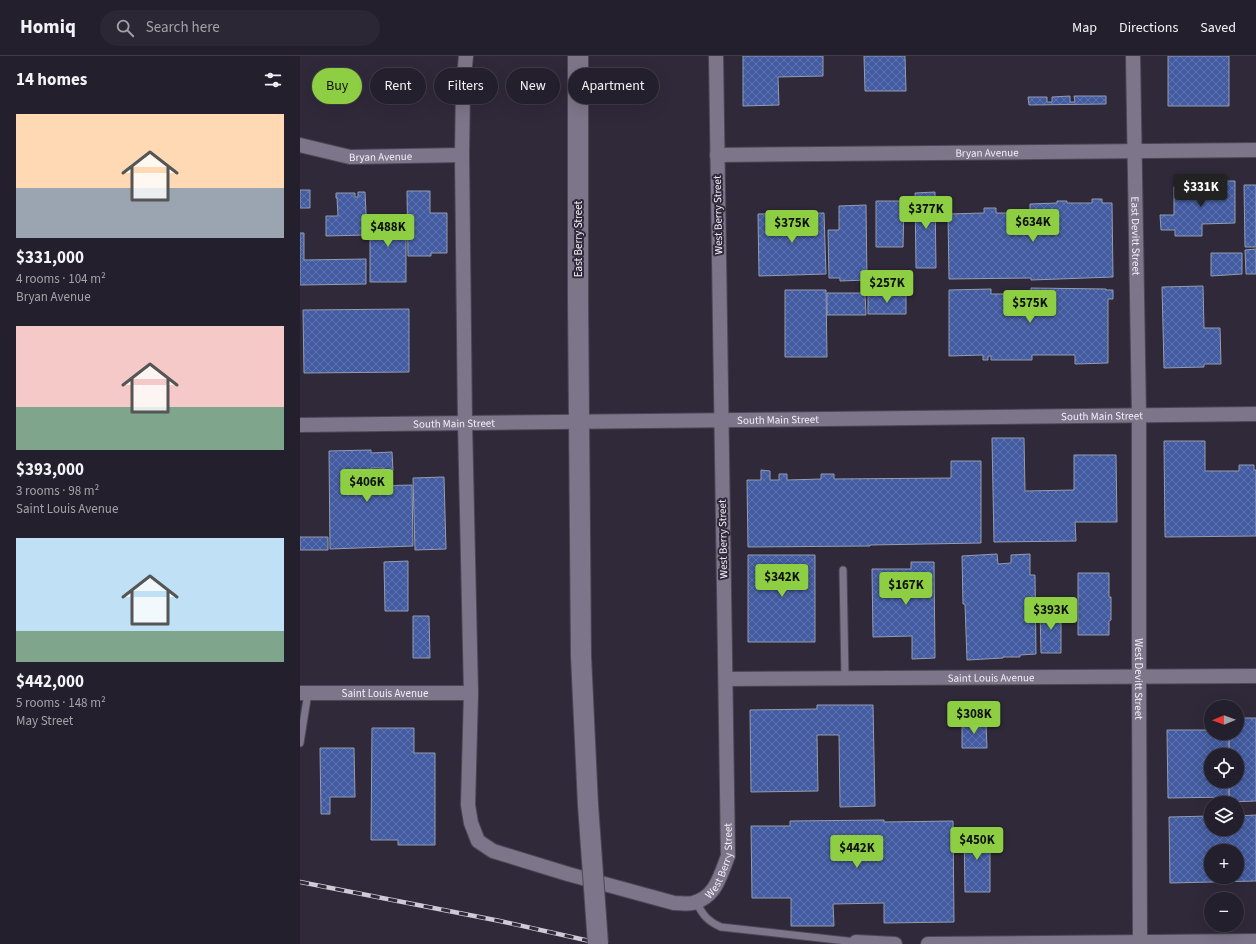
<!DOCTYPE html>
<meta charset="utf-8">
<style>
body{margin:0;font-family:"Source Sans 3",sans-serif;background:#2c2734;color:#f1f3f6;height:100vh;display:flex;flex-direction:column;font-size:15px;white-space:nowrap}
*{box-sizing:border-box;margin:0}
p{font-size:13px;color:#a3a2a9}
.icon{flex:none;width:22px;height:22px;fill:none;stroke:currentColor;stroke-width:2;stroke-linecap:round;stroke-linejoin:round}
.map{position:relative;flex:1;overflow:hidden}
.drawer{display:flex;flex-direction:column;background:#241f2c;width:300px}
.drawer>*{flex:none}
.top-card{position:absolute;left:12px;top:12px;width:380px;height:36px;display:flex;gap:8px}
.needle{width:26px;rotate:269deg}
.controls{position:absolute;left:904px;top:644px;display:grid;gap:8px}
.controls a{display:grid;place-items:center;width:40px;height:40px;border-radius:50%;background:#241f2c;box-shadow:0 4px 16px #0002,0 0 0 1px #413d48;font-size:20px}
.price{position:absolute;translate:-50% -34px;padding:0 9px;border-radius:4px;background:#8ece43;color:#111;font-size:13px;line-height:26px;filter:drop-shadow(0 1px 2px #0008)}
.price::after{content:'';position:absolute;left:50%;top:24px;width:12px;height:9px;margin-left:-6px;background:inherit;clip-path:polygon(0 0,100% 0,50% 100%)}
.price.on{background:#222;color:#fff}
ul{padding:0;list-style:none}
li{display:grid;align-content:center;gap:8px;height:212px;padding:0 16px}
li span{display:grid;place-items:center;height:124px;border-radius:0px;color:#555}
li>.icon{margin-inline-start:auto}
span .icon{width:72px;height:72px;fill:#fffc;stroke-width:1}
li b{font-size:17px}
h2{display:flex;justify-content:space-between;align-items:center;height:48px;padding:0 16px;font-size:17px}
.tag{padding:0 14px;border-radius:18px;background:#241f2c;box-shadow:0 4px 16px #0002,0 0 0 1px #413d48;font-size:14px;line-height:36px}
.tag.on{background:#8ece43;color:#111}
header{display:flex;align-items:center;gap:24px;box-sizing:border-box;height:56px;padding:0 20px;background:#241f2c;border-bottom:1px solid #413d48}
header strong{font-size:19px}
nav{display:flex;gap:22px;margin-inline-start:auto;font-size:14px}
.search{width:280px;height:36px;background:#2c2734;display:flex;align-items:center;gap:10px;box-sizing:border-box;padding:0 14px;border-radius:22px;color:#a3a2a9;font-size:15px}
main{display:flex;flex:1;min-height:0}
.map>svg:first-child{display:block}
</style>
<header>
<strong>Homiq</strong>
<div class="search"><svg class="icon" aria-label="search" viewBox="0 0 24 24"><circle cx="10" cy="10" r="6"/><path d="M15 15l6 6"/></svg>Search here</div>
<nav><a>Map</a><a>Directions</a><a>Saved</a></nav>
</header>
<main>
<section class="drawer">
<h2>14 homes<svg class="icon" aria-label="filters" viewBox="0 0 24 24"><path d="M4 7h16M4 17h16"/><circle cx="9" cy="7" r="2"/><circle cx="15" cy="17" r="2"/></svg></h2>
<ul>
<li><span style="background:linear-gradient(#ffd9b3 60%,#9aa5b1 0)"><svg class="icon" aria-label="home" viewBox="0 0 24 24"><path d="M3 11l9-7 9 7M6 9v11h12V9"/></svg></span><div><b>$331,000</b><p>4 rooms · 104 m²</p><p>Bryan Avenue</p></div></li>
<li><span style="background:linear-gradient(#f6c9c9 65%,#7fa58c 0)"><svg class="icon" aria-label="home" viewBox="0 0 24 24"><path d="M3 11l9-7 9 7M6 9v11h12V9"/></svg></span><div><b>$393,000</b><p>3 rooms · 98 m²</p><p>Saint Louis Avenue</p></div></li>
<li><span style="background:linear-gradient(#bfe0f5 75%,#7fa58c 0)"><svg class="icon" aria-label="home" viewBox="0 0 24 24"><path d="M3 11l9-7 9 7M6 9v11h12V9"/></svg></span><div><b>$442,000</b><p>5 rooms · 148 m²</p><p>May Street</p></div></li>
</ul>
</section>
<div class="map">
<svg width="956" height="888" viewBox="0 0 956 888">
<defs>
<pattern id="building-cross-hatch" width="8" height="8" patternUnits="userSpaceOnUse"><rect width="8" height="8" fill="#435ba0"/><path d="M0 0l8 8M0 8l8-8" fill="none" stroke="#5f73ae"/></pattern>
</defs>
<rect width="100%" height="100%" fill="#30293a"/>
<path fill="url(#building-cross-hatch)" stroke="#949cb0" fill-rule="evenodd" d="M443,0H523V20L478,21L479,49L443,50Z
M564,0H605L606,35H565Z
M868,0H929V50H868Z
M770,40V46H775L774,40H806V48L729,49L728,41H747V46H752V41Z
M902,125H935V167L902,168V180H875V174H861L860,159H874V131L903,130Z
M944,129H956V191H945Z
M0,134H10V152H0Z
M107,135H130V157H147V197H131V200H108Z
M58,136H65L67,179L26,180V160H38L37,142H36V137H55V141H58Z
M635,136L636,212H616L615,137Z
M792,143H802V147H812L813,221L731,224V222L649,223L648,158L684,157V152H696V157H716V154H725V157H730V148L757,147V145H767V147H792Z
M576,145H604L603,191H576Z
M566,149L567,224L540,225V222H529L528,174H539V150Z
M524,157L526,218L459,220L458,158Z
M70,159H106V226H70Z
M0,177H4V204L66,203V228L0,229Z
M956,193V218H946L945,194Z
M911,197H942V218L911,220Z
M903,230L904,272H920L921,308H904V311L864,312L862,231Z
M731,232L806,233V234H813V243H808V307L775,308V299H732V304H691V300H688V304H683V299L649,300V234L691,233V238H731Z
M485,234H526L527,301H485Z
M527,237H565L566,259H527Z
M568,237H606V258H568Z
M109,253V316L4,317L3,254Z
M692,382H724L725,435L774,434V399H816L817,466H775L776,485L694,486Z
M864,385H905V415H939V409H954V414H956V480L865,481Z
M71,394V397L92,396L93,415H83V412H71L72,430L112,429L113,490L30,493L29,395Z
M651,405H681V487L570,489V490L448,491L447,424H461V414L470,415V424H479V418H487V424L521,423V418H534V423L651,422Z
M144,421L146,493L115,494L113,422Z
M0,481H28V494H0Z
M697,498L698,508L711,507V499L730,498V519H735L736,598L720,599V601H703V602L667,604L665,548H663L662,500Z
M448,499H515V586H448Z
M108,505V555H85L84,506Z
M611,506H634L635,602L612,603V580L573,581L572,513H611Z
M778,517H809V541H811V564L809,565V579H778Z
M761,553V597H741L740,554Z
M113,560H129L130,602H113Z
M517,649H573L575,750L540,751L539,679H517L518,735L451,736L450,654L517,653Z
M937,662H956V745L929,746V725H937V699H929V677H937Z
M662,666H686L687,692H662Z
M72,672H114V697H135V789H98V784H71Z
M867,674H911V677H929V699H911V725H929V741L868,742Z
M20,692H54L55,741H30V758H21Z
M956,759V825L870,827L869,761L911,760V773H937V760ZM911,795H937V821H911Z
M584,764V766L653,765L654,866L584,867V847L533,848L534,870H491V842H452L451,770H490V765Z
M664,775H690V836H665Z"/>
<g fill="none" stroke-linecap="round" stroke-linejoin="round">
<g stroke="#4c4755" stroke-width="9">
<path id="lane" d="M543,514L545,622
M0,687L8,637
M396,846C403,859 407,865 421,871L556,886"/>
</g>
<g stroke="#4c4755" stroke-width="16">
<g id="street">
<path id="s1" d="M166,0L163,29L162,99L165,367L171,637L168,749L171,767L178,785L193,795L268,818L374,847C380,847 388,848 393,847C416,841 420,820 428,800L416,0"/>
<path id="s2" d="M833,0L839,360V621L840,886"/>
<path id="s3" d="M0,89L50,101L162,99"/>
<path id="s4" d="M417,99L956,94"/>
<path id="s5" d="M0,369L956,358"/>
<path id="s6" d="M426,623L956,620"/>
<path id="s7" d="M0,637H171"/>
<path d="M556,886L595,888"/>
<path d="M628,888L956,885"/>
</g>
</g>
<g stroke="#4c4755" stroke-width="22">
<path id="secondary" d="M278,0V244L281,600L288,749"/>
</g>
<use href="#lane" stroke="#7d768a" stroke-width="7"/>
<use href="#street" stroke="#7d768a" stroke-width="14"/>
<use href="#secondary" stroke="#7d768a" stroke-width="20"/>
<g stroke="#cfcad6" stroke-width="4.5">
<path id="rail" d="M0,826L200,865L303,888"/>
</g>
<use href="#rail" stroke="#30293a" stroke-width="3" stroke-dasharray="9" stroke-linecap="butt"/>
<g stroke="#4c4755" stroke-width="22" stroke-linecap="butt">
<path id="secondary-bridge" d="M288,749L298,888"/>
</g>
<use href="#secondary-bridge" stroke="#7d768a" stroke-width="20"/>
</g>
<g text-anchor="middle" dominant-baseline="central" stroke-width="4" stroke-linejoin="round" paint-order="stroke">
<g font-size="11" fill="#f1edf8" stroke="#30293a">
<text stroke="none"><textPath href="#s4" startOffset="270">Bryan Avenue</textPath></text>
<text stroke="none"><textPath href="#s3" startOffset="82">Bryan Avenue</textPath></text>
<text transform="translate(418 159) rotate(-91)">West Berry Street</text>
<text stroke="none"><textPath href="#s2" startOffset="180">East Devitt Street</textPath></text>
<text transform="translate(278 183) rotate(-90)">East Berry Street</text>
<text stroke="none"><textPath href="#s5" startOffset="802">South Main Street</textPath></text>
<text stroke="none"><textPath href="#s5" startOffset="478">South Main Street</textPath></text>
<text stroke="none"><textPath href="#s5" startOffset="154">South Main Street</textPath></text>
<text transform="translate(423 483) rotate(-91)">West Berry Street</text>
<text stroke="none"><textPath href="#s6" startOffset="265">Saint Louis Avenue</textPath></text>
<text stroke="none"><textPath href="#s2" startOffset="623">West Devitt Street</textPath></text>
<text stroke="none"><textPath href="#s7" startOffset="85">Saint Louis Avenue</textPath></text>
<text stroke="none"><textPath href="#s1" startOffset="1067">West Berry Street</textPath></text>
</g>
</g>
</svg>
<div class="controls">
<a><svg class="needle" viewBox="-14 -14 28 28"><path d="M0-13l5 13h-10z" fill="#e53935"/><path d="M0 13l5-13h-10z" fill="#a3a2a9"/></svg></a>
<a><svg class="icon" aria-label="locate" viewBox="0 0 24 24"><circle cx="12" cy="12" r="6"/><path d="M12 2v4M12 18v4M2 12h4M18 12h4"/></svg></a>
<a><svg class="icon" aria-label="layers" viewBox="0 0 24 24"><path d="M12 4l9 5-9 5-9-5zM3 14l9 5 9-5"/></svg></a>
<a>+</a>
<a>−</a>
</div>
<b class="price on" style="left:901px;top:152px">$331K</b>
<b class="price" style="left:626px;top:174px">$377K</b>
<b class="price" style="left:733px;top:187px">$634K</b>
<b class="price" style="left:492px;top:188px">$375K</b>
<b class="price" style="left:88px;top:192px">$488K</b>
<b class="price" style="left:587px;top:248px">$257K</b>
<b class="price" style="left:730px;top:268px">$575K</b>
<b class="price" style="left:67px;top:447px">$406K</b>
<b class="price" style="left:482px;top:542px">$342K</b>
<b class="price" style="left:606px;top:550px">$167K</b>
<b class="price" style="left:751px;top:575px">$393K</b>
<b class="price" style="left:674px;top:679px">$308K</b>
<b class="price" style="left:677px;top:805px">$450K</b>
<b class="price" style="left:557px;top:813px">$442K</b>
<div class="top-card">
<a class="tag on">Buy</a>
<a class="tag">Rent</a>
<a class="tag">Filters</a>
<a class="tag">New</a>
<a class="tag">Apartment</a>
</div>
</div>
</main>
